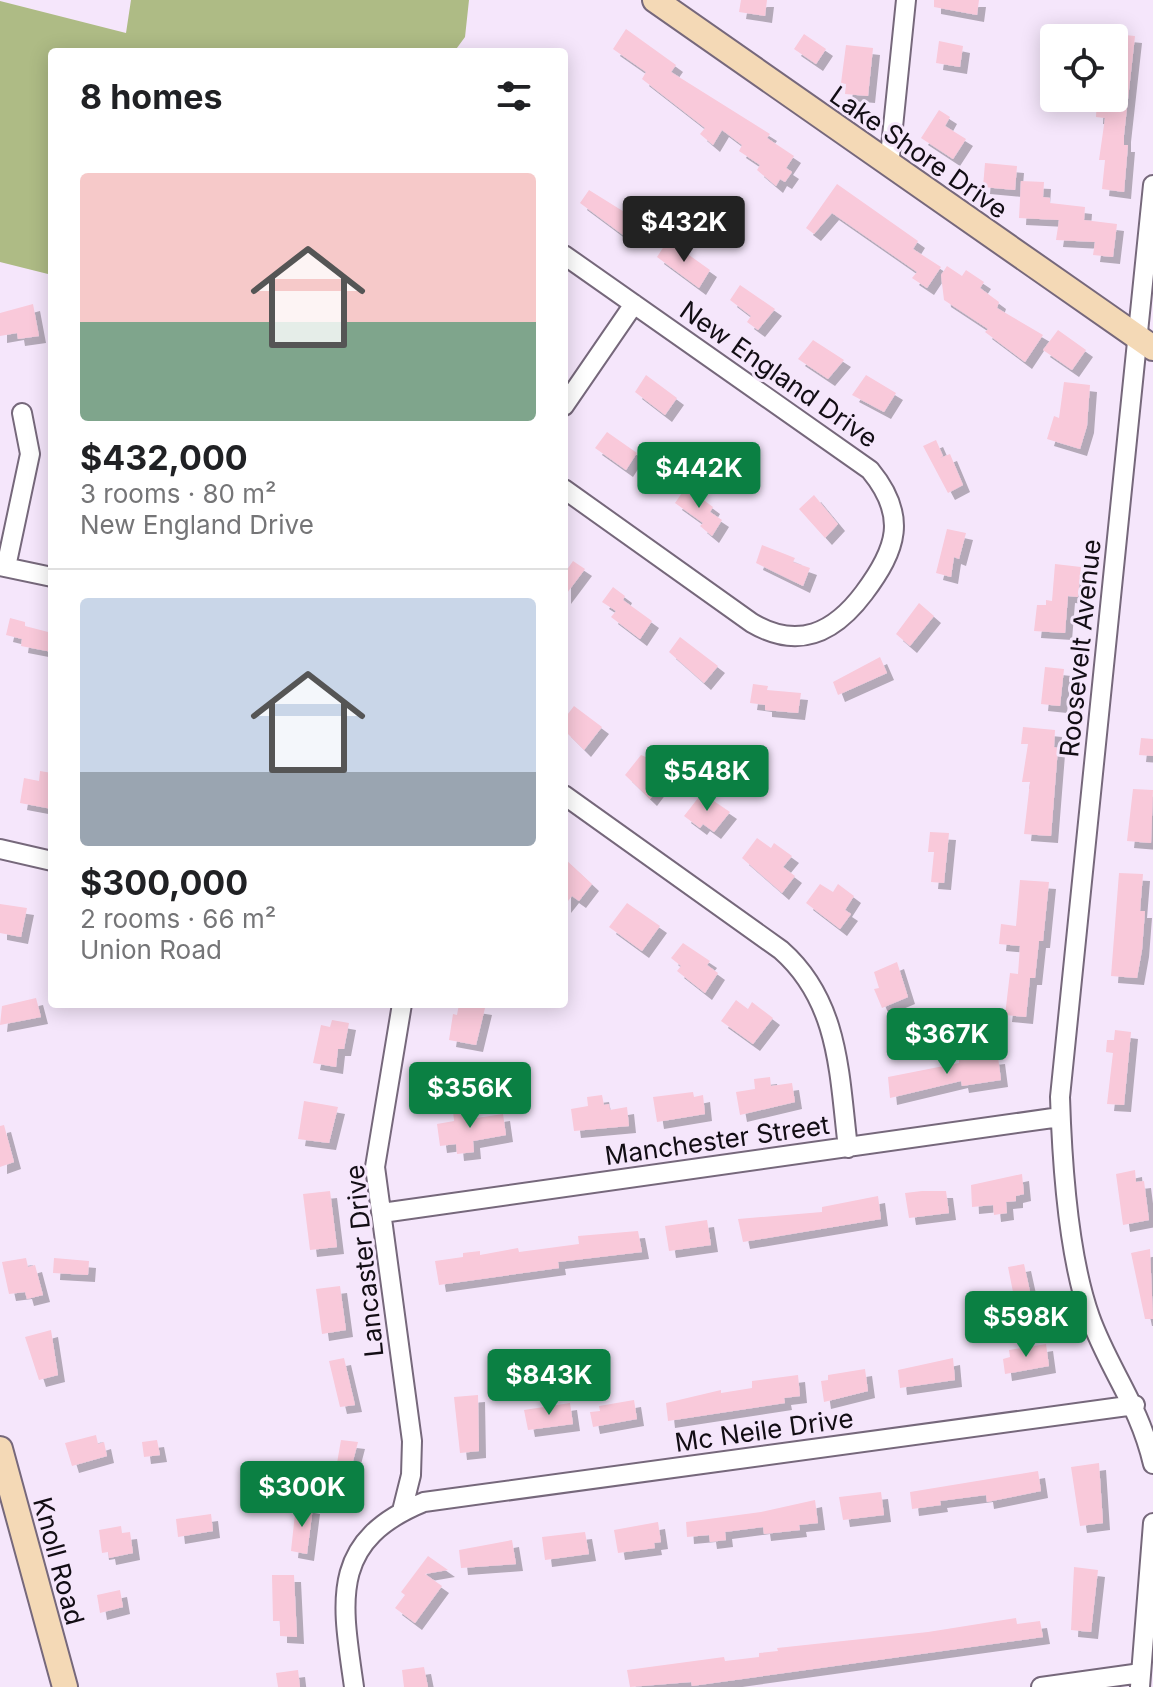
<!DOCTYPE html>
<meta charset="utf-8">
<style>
body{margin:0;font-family:Inter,sans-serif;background:#f6f6f6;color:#202124;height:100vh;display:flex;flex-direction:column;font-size:30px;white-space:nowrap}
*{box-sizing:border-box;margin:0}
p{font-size:26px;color:#757577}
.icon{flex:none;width:44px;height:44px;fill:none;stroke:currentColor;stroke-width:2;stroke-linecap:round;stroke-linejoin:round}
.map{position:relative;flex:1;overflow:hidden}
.drawer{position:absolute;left:48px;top:48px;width:520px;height:960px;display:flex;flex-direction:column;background:#fff;border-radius:8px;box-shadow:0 4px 20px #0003}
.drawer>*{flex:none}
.controls{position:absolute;left:1040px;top:24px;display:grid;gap:16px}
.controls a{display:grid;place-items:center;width:88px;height:88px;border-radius:8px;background:#fff;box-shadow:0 4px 20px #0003;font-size:40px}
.price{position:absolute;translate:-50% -68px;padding:0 18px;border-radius:8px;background:#0b8043;color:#fff;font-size:26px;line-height:52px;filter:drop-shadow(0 2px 4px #0008)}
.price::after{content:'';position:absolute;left:50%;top:48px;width:24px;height:18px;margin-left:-12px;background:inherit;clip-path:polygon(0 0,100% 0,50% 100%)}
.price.selected{background:#222;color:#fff}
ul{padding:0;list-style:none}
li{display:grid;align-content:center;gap:16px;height:424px;padding:0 32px}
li+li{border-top:2px solid #e0e0e0}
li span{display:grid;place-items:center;height:248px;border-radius:8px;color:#555}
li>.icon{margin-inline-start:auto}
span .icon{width:144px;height:144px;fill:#fffc;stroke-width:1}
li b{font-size:34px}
h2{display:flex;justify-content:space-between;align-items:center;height:96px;padding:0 32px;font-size:34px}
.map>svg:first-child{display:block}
</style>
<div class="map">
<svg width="1153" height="1687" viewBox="0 0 1153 1687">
<defs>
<filter id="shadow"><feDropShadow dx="7" dy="7" stdDeviation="0" flood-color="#0004"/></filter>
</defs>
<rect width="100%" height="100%" fill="#f5e6fb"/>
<path fill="#aebb85" d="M131,0H469L465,37L454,52H52V275L0,262V1L126,33Z"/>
<path fill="#f9c9da" filter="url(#shadow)" d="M741,0H767L765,16L739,12Z
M934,0H979L977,15L934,7Z
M626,29L676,65L671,72L770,134L767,138L794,156L786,168L792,172L785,182L780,179L776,186L757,170L760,165L739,151L742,145L722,130L713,145L700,134L705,128L642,79L646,72L613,49Z
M804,34L826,49L816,64L794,49Z
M1114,34L1135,36L1124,135V145H1128L1124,192L1102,189L1105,160H1099L1105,118L1096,117L1097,98H1114Z
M939,41L963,46L960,67L936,63Z
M846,45L873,48L868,96L845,94L846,84L841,83Z
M939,110L950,117L945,126L966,139L953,159L921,138Z
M985,163L1017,166L1015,190L983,187Z
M1021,181L1044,182L1043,197L1050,198V203L1085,207L1084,220L1117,224L1113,257L1093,255L1095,242L1056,240L1059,220L1019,218Z
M837,184L918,241L913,249L941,267L927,288L912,278L917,272L832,213L814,234L806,228Z
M589,190L634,218L623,235L580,203Z
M668,240L710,270L699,288L657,257Z
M947,266L962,276L966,270L984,282L980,288L999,302L997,308L1043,335L1025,362L985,332L988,329L944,300L941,275Z
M740,285L775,309L758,330L747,322L751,316L730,300Z
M33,304L39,336L18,339L17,333L0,336V313Z
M1058,330L1086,350L1072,370L1043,350Z
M813,340L844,360L828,379L798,359Z
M646,375L677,398L665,415L635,392Z
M866,375L896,393L884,412L852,395Z
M1064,382L1090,385L1087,426L1080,449L1047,439L1054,416L1059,418Z
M607,432L637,453L626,470L595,448Z
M936,440L943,456L940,458L950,454L963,485L948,493L923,446Z
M686,487L713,507L710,512L722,520L712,536L700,526L703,523L675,503Z
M814,495L838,524L825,538L799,509Z
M947,529L966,533L959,559L954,557L951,577L936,573Z
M762,545L795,558L793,562L810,568L803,586L756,563Z
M573,561L585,569L564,597V574Z
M1055,564L1081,567L1078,597L1068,596L1065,633L1034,631L1037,605H1046V600L1052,601Z
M613,587L625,596L623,600L652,621L640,639L611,617L616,611L602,602Z
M919,603L934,616L910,646L896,634Z
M10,618L25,622V626L52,633V652L21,646L22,639L6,635Z
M680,637L718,666L704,683L669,652Z
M880,657L887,673L838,695L833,682Z
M1045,667L1064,669L1060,706L1041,704Z
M753,684L768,686L767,690L801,693L798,713L765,710V705L750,703Z
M574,706L602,727L584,750L564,730V719Z
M1023,727L1055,730L1054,747L1058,748L1051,836L1024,834L1030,782H1022L1028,744H1021Z
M1141,738L1153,739V756L1139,755Z
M641,755L658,762L661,757L674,767L650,799L625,775Z
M40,771L52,773V809L20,803L24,778L39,781Z
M1133,789L1153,790L1151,843L1127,841Z
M702,793L730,812L714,832L703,824L700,828L684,816Z
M930,832L949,833L944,883L931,882L934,852H928Z
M757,838L771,848L774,843L792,856L783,867L795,876L782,893L742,858Z
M564,858L592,884L579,901L572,896L564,906Z
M1119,873L1143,874L1140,911H1145L1142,950L1137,978L1111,976Z
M1020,880L1049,882L1043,941H1039L1035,978H1030L1026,1017L1005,1015L1010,973L1018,974L1020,946L999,944L1001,924L1016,926Z
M820,884L833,892L838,884L854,896L845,910L851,914L840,929L806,903Z
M627,903L660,926L642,951L609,927Z
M0,904L27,908L21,937L0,933Z
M683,943L710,961L707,965L718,973L705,993L677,971L681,966L671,958Z
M897,962L908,997L882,1008L874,989L879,988L874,972Z
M36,998L41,1017L0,1025L2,1006Z
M736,1000L748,1009L752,1002L773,1018L753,1044L721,1021Z
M459,1004L485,1008L476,1045L449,1040L453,1014L457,1015Z
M332,1020L349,1023L344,1049H338L336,1067L313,1063L321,1025L330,1027Z
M1115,1030L1131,1032L1124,1105L1107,1104L1113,1053L1106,1052L1107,1040H1114Z
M972,1053L973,1060L998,1057L1001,1080L962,1086L961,1081L890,1098L888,1077L959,1063V1055Z
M770,1077L771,1086L792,1083L795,1102L740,1115L736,1092L755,1089L754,1079Z
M693,1092L694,1097L703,1095L705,1114L657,1122L653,1097Z
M602,1095L604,1105L609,1104L610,1110L627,1107L629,1126L574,1131L571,1109L588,1106L587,1097Z
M304,1101L338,1107L329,1143L298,1139Z
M469,1109L470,1119L503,1114L506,1135L473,1141L474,1152L457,1154L456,1144L440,1146L437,1124L454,1121L453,1111Z
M4,1125L14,1162L0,1167V1126Z
M1135,1170L1136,1182L1144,1181L1149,1220L1123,1225L1116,1174Z
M1022,1174L1024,1194L1016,1196V1201L1006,1202L1007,1213L994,1215L993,1205L972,1207L971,1185Z
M330,1191L337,1247L310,1250L303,1194Z
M922,1191H946L949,1213L909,1218L905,1193Z
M878,1196L881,1219L743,1242L738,1219L822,1212V1207Z
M707,1220L711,1245L669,1251L665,1226Z
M638,1231L642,1252L558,1262L559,1268L439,1285L435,1261L463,1257V1253L480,1251V1255L518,1248L519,1252L579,1244L578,1236Z
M1150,1249L1153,1319H1145L1131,1253Z
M26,1258L28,1267L35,1265L43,1295L27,1299L25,1292L9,1294L2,1262Z
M54,1258L89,1261L88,1275L53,1273Z
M1024,1264L1035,1314L1018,1317L1008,1267Z
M340,1286L346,1330L322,1334L316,1289Z
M51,1330L58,1375L39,1380L25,1337Z
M1046,1344L1049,1366L1005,1374L1003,1359L1010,1357L1009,1350Z
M344,1358L355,1405L340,1407L329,1361Z
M953,1358L955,1380L900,1388L898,1370Z
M865,1369L868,1391L824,1402L821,1381L828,1380V1375Z
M798,1375L800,1396L784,1398L785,1403L668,1421L666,1403L721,1390V1393L752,1388V1381Z
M478,1395L479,1451L460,1453L454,1397Z
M634,1400L637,1419L593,1427L590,1412L600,1411L599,1406Z
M570,1403L573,1424L528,1430L524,1410Z
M96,1435L98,1444L104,1442L107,1456L72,1466L65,1443Z
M157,1440L160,1455L144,1457L142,1442Z
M341,1440L358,1442L346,1488L326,1485L330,1461L337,1463Z
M1099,1463L1103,1523L1080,1526L1071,1467Z
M1038,1471L1041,1491L987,1502L986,1495L940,1501L941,1505L912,1509L910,1492Z
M881,1492L884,1515L843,1520L839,1497Z
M815,1500L818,1523L799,1525L800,1530L764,1534L763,1527L725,1532L726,1540L710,1542L709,1535L687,1537L686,1522L761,1512Z
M296,1504L313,1507L307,1554L291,1551Z
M211,1514L213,1531L178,1537L176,1519Z
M658,1522L661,1542L654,1543L655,1548L618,1553L614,1530Z
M121,1526L122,1533L130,1532L133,1553L109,1558L108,1552L102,1553L99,1530Z
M585,1532L589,1554L545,1560L542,1537Z
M512,1540L516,1564L461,1568L459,1550Z
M428,1556L448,1570L425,1574L442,1586L415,1623L395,1608L405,1595L401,1592Z
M1074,1567L1098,1570L1091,1632L1071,1630Z
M272,1575H294L297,1637L280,1636V1621H273Z
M120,1590L123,1607L100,1613L97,1595Z
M1016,1618L1017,1624L1040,1621L1043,1637L692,1686L691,1682L630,1687L627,1670L724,1657L725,1661L759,1657V1653L778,1651L777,1648L928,1632Z
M424,1667L428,1687H404L402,1670Z
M298,1670L300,1687H278L276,1673Z"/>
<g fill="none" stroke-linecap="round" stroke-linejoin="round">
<g stroke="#76687b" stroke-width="22">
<path id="street" d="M889,166L906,0
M1153,185L1060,1097C1062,1162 1068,1255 1090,1317C1109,1370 1139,1404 1153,1464
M564,255L870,470C908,516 897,549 864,593C834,633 798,650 752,623L564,489
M564,406L634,304
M0,566L52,577
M6,567L30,454L22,413
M564,795L781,950C840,1002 839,1075 848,1148
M0,849L52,861
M382,1213L1060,1117
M402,1511L411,1475L412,1441L375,1167L402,1004
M354,1687C342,1602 328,1541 424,1502L1135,1405
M1041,1687L1141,1673
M1140,1687L1153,1523"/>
</g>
<g stroke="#76687b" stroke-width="28">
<path id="secondary" d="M655,0L1153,348
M0,1449L65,1687"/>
</g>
<use href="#street" stroke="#fff" stroke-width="18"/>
<use href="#secondary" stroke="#f4d9b6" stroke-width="24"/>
</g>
<g text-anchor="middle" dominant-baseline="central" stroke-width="6" stroke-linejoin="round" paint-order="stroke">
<g font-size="26" fill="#120d14" stroke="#f5e6fb">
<text transform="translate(919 152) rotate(35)">Lake Shore Drive</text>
<text transform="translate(779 374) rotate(35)">New England Drive</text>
<text transform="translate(1080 648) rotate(-84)">Roosevelt Avenue</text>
<text transform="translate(717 1140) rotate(-8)">Manchester Street</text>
<text transform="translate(364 1261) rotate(-96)">Lancaster Drive</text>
<text transform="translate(764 1430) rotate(-8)">Mc Neile Drive</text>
<text transform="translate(59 1561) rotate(75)">Knoll Road</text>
</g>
</g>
</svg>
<div class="controls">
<a><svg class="icon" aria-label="locate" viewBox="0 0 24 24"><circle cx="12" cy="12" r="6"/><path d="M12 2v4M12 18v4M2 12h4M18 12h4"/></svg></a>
</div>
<b class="price selected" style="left:684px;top:264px">$432K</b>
<b class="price" style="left:699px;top:510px">$442K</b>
<b class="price" style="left:707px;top:813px">$548K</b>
<b class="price" style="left:947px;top:1076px">$367K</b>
<b class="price" style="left:470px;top:1130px">$356K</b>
<b class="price" style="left:1026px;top:1359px">$598K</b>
<b class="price" style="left:549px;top:1417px">$843K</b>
<b class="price" style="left:302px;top:1529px">$300K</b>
<section class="drawer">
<h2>8 homes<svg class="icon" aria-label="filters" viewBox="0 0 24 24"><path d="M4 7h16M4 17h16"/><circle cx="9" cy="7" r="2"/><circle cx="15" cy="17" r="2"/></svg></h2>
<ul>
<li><span style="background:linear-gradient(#f6c9c9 60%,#7fa58c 0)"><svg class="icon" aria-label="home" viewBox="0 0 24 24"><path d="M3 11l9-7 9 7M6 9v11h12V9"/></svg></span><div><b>$432,000</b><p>3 rooms · 80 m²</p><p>New England Drive</p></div></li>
<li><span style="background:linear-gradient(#c9d6e8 70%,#9aa5b1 0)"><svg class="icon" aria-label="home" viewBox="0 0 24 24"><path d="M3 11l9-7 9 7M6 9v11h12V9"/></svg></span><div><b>$300,000</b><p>2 rooms · 66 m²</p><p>Union Road</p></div></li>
</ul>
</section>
</div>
